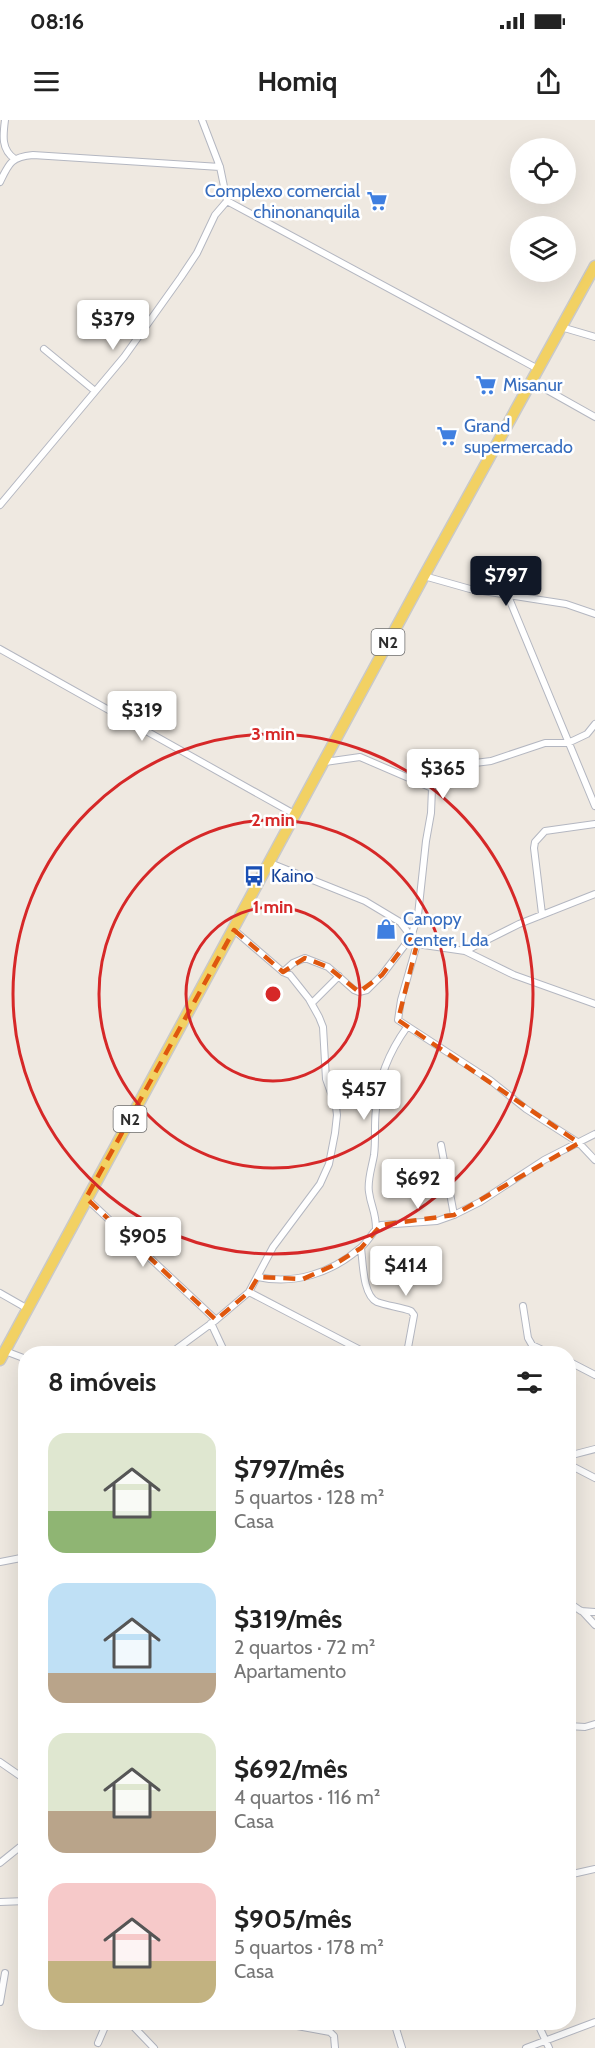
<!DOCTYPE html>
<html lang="pt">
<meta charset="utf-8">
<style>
body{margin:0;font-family:Cabin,sans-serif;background:#f6f6f6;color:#222;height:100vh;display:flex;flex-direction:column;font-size:22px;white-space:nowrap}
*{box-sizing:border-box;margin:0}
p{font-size:20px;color:#767676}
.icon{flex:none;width:33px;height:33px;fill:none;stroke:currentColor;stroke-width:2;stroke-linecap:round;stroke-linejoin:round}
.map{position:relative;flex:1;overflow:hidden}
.sheet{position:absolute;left:18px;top:1226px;width:558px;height:684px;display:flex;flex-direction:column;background:#fff;border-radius:24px;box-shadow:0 6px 24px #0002}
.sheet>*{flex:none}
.controls{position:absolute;left:510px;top:18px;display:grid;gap:12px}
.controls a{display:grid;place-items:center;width:66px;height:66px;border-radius:50%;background:#fff;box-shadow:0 6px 24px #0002;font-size:30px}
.price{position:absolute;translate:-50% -51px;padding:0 14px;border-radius:6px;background:#fff;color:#222;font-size:20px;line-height:39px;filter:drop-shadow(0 2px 3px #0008)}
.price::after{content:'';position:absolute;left:50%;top:36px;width:18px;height:14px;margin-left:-9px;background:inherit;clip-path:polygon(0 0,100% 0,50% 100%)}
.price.current{background:#111827;color:#fff}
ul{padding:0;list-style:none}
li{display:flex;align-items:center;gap:18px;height:150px;padding:0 30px}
li span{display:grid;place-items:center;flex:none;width:168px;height:120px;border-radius:18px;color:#555}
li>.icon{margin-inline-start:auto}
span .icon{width:72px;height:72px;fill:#fffc;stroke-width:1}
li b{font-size:26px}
h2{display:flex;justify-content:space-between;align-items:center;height:72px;padding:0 30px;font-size:26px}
.status{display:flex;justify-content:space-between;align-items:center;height:42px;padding:0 30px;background:#fff;direction:ltr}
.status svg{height:16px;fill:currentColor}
header{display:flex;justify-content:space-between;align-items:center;height:78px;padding:0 30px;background:#fff;font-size:27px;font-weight:700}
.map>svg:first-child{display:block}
</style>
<div class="status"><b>08:16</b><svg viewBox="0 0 49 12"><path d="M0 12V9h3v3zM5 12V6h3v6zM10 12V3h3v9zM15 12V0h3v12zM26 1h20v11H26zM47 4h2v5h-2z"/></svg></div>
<header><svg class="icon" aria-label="menu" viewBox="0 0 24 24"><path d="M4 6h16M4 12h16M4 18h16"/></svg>Homiq<svg class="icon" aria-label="share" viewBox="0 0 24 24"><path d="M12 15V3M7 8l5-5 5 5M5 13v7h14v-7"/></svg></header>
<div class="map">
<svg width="595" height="1928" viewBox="0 0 595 1928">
<rect width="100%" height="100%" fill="#efe9e1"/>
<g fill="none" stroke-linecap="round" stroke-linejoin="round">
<g stroke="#b4b7c1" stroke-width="8">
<path id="minor" d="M5,0C3,15 1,30 15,39
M202,0L220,47L227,81L538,249
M0,62C9,43 11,37 33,35L220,47
M561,207L595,217
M44,229L95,271
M531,261L595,297
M0,385L124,237L181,157L197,133L215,95L227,81
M424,456L470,469L566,484L595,494
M508,476L595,686
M0,529L296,695
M325,642L360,637L432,668
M270,743L365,781L400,802L417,824L401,880L398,900L490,960L526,989L579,1023L595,1040
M542,794L534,728L535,722L545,711L595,704
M417,824L465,831L514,855L595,884
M465,831L519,804L595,774
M283,852L293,843L305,838L328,847L354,870L359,872L367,870L382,855L411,817L418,795L426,721L431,693L432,668L441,656L447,649L459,645L491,641L545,623H568L587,614L595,604
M312,883L339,856
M441,1025L454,1095
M86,1078L216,1200
M376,1109C376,1092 371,1087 369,1072C367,1061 372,1047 374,1035C376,1020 374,1004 376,989C378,958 389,932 407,907
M361,1128C363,1143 363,1176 377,1182C388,1186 400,1187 411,1191L414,1195L407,1233
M258,1157C294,1165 331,1153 359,1129C368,1123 372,1111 381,1105L437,1101L454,1095L480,1082L544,1040L595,1014
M249,1172L366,1233
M0,1173L28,1189
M523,1186L528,1218L532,1225L549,1233
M211,1203L225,1233
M5,1231L26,1239
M171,1233L216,1200L249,1172L273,1127L320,1064L329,1044L335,1013L337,995L336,987L326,959L323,907L319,897L309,879L290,855L283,852L234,810
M568,1241L595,1255
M568,1336L595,1329
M568,1344L595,1358
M0,1442L26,1437
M568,1482L581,1491L595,1492
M582,1491L595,1505
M568,1606L585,1607L595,1604
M0,1642L26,1660
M0,1743L26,1722
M568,1755L595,1749
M0,1782L26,1781
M0,1882L5,1853
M129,1902L154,1928
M275,1902L330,1912L334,1916L335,1928
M394,1902L402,1928
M537,1902L549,1928
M98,1923L107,1902
M526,1928L595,1902"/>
</g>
<g stroke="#c9c9c9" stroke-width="13">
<path id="primary" d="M0,1240L424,456L595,146"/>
</g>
<use href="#minor" stroke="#fff" stroke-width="6"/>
<use href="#primary" stroke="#f2d163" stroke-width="10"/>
</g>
<path fill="none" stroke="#df570e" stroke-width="4.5" stroke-dasharray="12 8" stroke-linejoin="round" d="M234,810L283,852L305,838L328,847L359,872L382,855L411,817L417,824L398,900L579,1023L454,1095L381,1105L361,1128L332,1146L303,1159L258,1157L249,1172L216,1200L86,1078Z"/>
<g fill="none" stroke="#d62828" stroke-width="3">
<circle cx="273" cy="874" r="87"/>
<circle cx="273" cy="874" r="174"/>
<circle cx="273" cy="874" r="260"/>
</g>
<defs>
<g id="supermarket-bare" transform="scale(1.62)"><path d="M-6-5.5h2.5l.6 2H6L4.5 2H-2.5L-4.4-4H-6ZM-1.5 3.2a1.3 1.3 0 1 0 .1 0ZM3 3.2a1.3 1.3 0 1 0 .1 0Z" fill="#3f7fe0" stroke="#fff" stroke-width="2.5" paint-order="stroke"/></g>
<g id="bus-bare" transform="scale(1.62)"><path d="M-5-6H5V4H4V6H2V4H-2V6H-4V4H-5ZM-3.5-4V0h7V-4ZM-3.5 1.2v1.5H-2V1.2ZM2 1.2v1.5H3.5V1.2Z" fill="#1a4fb4" stroke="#fff" stroke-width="2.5" paint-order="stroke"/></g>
<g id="shop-bare" transform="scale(1.62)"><path d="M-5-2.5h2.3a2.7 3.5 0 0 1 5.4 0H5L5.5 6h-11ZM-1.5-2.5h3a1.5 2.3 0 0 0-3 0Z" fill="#3f7fe0" stroke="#fff" stroke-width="2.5" paint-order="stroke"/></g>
</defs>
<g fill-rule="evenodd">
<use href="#supermarket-bare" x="377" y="81"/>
<use href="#supermarket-bare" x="486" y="265"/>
<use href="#supermarket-bare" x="447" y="316"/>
<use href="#bus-bare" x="254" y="756"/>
<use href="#shop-bare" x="386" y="809"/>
</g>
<g text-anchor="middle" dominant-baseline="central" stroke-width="5" stroke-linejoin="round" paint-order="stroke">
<g fill="#fff" stroke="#6d6d6d" stroke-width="1.5">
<rect x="371.5" y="509" width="33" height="26" rx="4.5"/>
<rect x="113.5" y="986" width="33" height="26" rx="4.5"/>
</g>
<g font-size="16" font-weight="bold" fill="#2e2e2e">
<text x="388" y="522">N2</text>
<text x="130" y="999">N2</text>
</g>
<g font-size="18" fill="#366cbe" stroke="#fff" text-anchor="start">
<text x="360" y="71" text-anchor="end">Complexo comercial<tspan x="360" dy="21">chinonanquila</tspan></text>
<text x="503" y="265">Misanur</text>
<text x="464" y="306">Grand<tspan x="464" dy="21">supermercado</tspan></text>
<text x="403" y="799">Canopy<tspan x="403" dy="21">Center, Lda</tspan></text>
</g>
<g font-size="18" fill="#164399" stroke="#fff" text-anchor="start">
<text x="271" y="756">Kaino</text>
</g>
</g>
<circle cx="273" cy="874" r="9" fill="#d62828" stroke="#fff" stroke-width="3"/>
<g font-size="18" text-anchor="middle" font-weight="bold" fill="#d62828" stroke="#fff" stroke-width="5" stroke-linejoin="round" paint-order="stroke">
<text x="273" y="620">3 min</text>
<text x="273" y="706">2 min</text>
<text x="273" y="793">1 min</text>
</g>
</svg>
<div class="controls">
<a><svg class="icon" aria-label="locate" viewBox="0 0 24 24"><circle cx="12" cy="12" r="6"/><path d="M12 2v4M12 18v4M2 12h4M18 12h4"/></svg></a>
<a><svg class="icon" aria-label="layers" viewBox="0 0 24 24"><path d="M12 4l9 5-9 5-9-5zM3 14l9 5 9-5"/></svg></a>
</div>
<b class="price" style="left:113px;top:231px">$379</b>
<b class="price current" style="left:506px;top:487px">$797</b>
<b class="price" style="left:142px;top:622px">$319</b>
<b class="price" style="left:443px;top:680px">$365</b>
<b class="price" style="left:364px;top:1001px">$457</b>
<b class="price" style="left:418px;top:1090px">$692</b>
<b class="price" style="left:143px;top:1148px">$905</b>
<b class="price" style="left:406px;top:1177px">$414</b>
<section class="sheet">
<h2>8 imóveis<svg class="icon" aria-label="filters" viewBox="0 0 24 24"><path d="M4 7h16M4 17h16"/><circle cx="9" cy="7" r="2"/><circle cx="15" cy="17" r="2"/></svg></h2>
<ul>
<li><span style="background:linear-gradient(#dfe7d0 65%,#8fb573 0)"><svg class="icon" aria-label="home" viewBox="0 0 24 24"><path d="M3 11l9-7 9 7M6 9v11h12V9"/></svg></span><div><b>$797/mês</b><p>5 quartos · 128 m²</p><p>Casa</p></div></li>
<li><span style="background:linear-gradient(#bfe0f5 75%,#b9a48a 0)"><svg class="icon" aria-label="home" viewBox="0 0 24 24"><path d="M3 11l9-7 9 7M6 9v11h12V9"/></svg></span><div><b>$319/mês</b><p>2 quartos · 72 m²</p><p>Apartamento</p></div></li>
<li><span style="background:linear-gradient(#dfe7d0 65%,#b9a48a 0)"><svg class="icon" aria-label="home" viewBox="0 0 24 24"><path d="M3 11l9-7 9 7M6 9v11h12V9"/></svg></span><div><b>$692/mês</b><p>4 quartos · 116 m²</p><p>Casa</p></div></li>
<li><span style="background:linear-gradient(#f6c9c9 65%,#c2b280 0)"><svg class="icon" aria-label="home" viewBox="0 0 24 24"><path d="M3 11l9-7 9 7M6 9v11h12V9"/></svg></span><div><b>$905/mês</b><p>5 quartos · 178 m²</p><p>Casa</p></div></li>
</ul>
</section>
</div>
